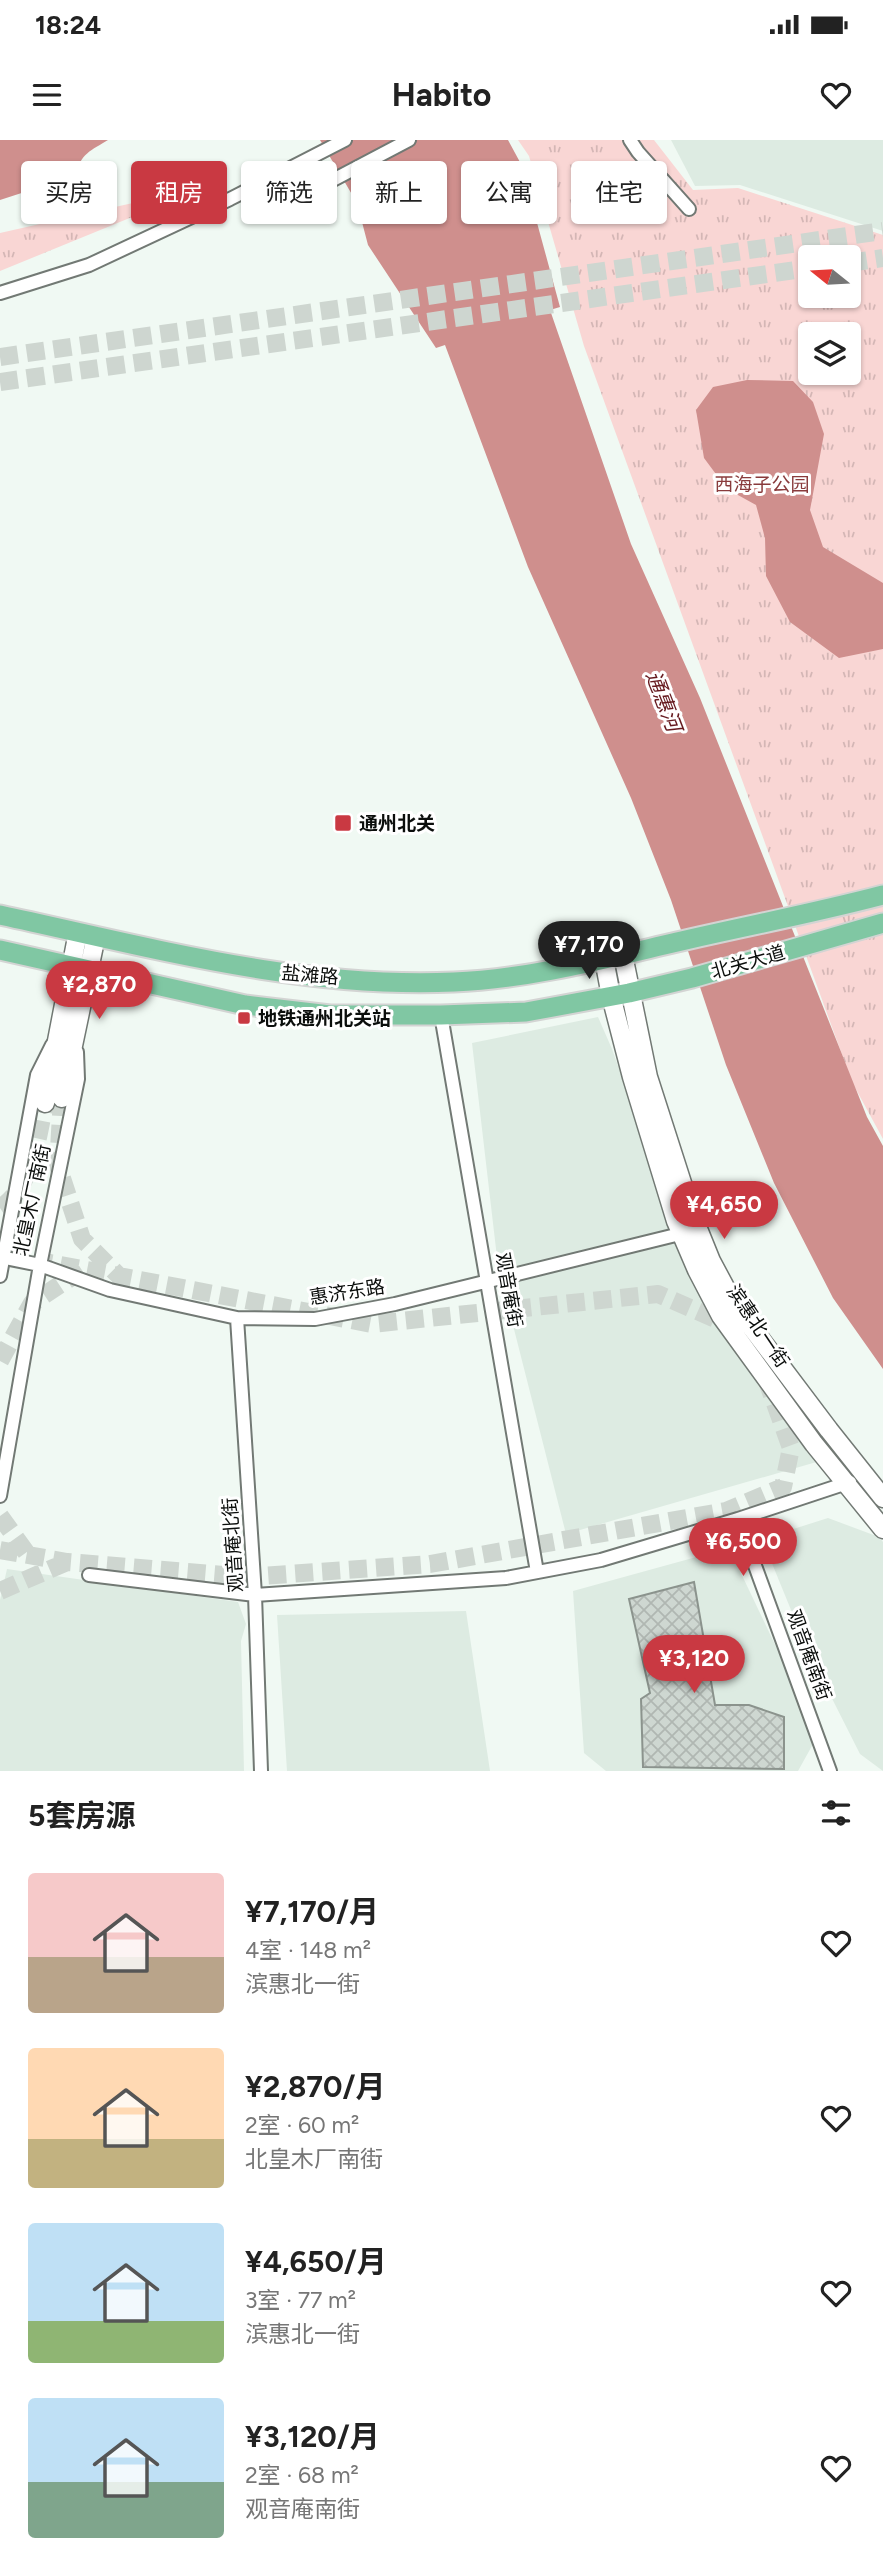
<!DOCTYPE html>
<html lang="zh">
<meta charset="utf-8">
<style>
body{margin:0;font-family:Figtree,"Noto Sans SC",sans-serif;background:#f6f6f6;color:#222;height:100vh;display:flex;flex-direction:column;font-size:26px;white-space:nowrap}
*{box-sizing:border-box;margin:0}
p{font-size:23px;color:#767676}
.icon{flex:none;width:38px;height:38px;fill:none;stroke:currentColor;stroke-width:2;stroke-linecap:round;stroke-linejoin:round}
.map{position:relative;height:1631px;overflow:hidden}
.details{display:flex;flex-direction:column;background:#fff;flex:1}
.details>*{flex:none}
.guide{position:absolute;left:21px;top:21px;width:842px;height:63px;display:flex;gap:14px}
.needle{width:46px;rotate:288deg}
.buttons{position:absolute;left:798px;top:105px;display:grid;gap:14px}
.buttons a{display:grid;place-items:center;width:63px;height:63px;border-radius:7px;background:#fff;box-shadow:0 2px 5px #0004;font-size:35px}
.price{position:absolute;translate:-50% -60px;padding:0 16px;border-radius:24px;background:#c93942;color:#fff;font-size:23px;line-height:46px;filter:drop-shadow(0 2px 4px #0008)}
.price::after{content:'';position:absolute;left:50%;top:42px;width:21px;height:16px;margin-left:-10px;background:inherit;clip-path:polygon(0 0,100% 0,50% 100%)}
.price.current{background:#222;color:#fff}
ul{padding:0;list-style:none}
li{display:flex;align-items:center;gap:21px;height:175px;padding:0 28px}
li span{display:grid;place-items:center;flex:none;width:196px;height:140px;border-radius:7px;color:#555}
li>.icon{margin-inline-start:auto}
span .icon{width:84px;height:84px;fill:#fffc;stroke-width:1}
li b{font-size:30px}
h2{display:flex;justify-content:space-between;align-items:center;height:84px;padding:0 28px;font-size:30px}
.pill{padding:0 24px;border-radius:7px;background:#fff;box-shadow:0 2px 5px #0004;font-size:24px;line-height:63px}
.pill.current{background:#c93942;color:#fff}
.status{display:flex;justify-content:space-between;align-items:center;height:49px;padding:0 35px;background:#fff;direction:ltr}
.status svg{height:19px;fill:currentColor}
header{display:flex;justify-content:space-between;align-items:center;height:91px;padding:0 28px;background:#fff;font-size:32px;font-weight:700}
.map>svg:first-child{display:block}
</style>
<div class="status"><b>18:24</b><svg viewBox="0 0 49 12"><path d="M0 12V9h3v3zM5 12V6h3v6zM10 12V3h3v9zM15 12V0h3v12zM26 1h20v11H26zM47 4h2v5h-2z"/></svg></div>
<header><svg class="icon" aria-label="menu" viewBox="0 0 24 24"><path d="M4 6h16M4 12h16M4 18h16"/></svg>Habito<svg class="icon" aria-label="heart" viewBox="0 0 24 24"><path d="M12 20l-8-8c-3-5 5-10 8-4 3-6 11-1 8 4z"/></svg></header>
<div class="map">
<svg width="883" height="1631" viewBox="0 0 883 1631">
<defs>
<pattern id="park-tufts" width="24" height="20" patternUnits="userSpaceOnUse" patternTransform="scale(1.75)"><rect width="24" height="20" fill="#f9d6d4"/><path d="M3 7l-1-3M5 7V3M7 7l1-3M15 17l-1-3M17 17v-4M19 17l1-3" fill="none" stroke="#d4b6b5"/></pattern>
<pattern id="building-cross-hatch" width="8" height="8" patternUnits="userSpaceOnUse" patternTransform="scale(1.75)"><rect width="8" height="8" fill="#ced7d1"/><path d="M0 0l8 8M0 8l8-8" fill="none" stroke="#b0b7b2"/></pattern>
</defs>
<rect width="100%" height="100%" fill="#f0f9f3"/>
<path fill="#ddebe2" d="M671,0H883V91L740,45L695,46Z
M598,877L612,909L682,1105L744,1225L820,1321L566,1394L498,1126L472,903Z
M828,1378L879,1397L883,1402V1631L860,1614L807,1509L762,1399Z
M729,1408L818,1595L798,1631H606L584,1613L573,1451Z
M7,1429L238,1462L246,1484L241,1501L244,1631H0V1460Z
M466,1471L490,1631H287L277,1475Z"/>
<path fill="url(#park-tufts)" fill-rule="evenodd" d="M518,0H654L693,50L738,48L883,95V999L852,942L584,206L529,16ZM810,117H849V156H810ZM810,194H849V233H810Z
M208,46L0,131V93Z"/>
<path fill="#cf8f8d" d="M0,0H108C92,10 79,14 77,35L0,60Z
M320,0H508L521,24L560,167L550,170L631,404L700,558L867,977L883,1006V1229L833,1158L774,1043L726,925L671,760L631,658L528,427L445,205L436,208L368,105L357,63Z
M747,240L793,241L813,262L824,294L810,370L823,407L883,443V509L839,518L790,482L766,436L765,398L756,365L727,349L704,318L696,270L713,247Z"/>
<path fill="url(#building-cross-hatch)" stroke="#8b938d" stroke-width="2" d="M694,1442L715,1565H749L784,1577V1629L643,1627L641,1559L650,1553L629,1459Z"/>
<g fill="none" stroke-linecap="round" stroke-linejoin="round">
<path stroke="#ced6d0" stroke-width="18" stroke-dasharray="18 9" stroke-linecap="butt" d="M849,123L883,118
M0,217L883,91
M0,242L810,128
M62,958L58,1026L82,1099L120,1137
M0,1068C33,1046 37,999 45,963
M34,1120L372,1184L658,1154L734,1187
M0,1221L32,1163L84,1129
M0,1376L28,1415
M0,1410L67,1422L247,1437L430,1424L726,1371L783,1347L791,1308L768,1244
M0,1451L67,1422"/>
<g stroke="#727974" stroke-width="16">
<path id="street" d="M630,0L638,12L689,69
M299,25L314,50L409,0
M0,153L89,125L230,59L345,0
M441,875L537,1432
M0,1117L40,1125L110,1150L237,1178L315,1179L395,1164L688,1092
M0,1136L37,935L52,905
M237,1178L255,1455L261,1631
M0,1356L40,1125L78,939L77,912
M89,1435L255,1455L506,1438L601,1420L738,1379
M830,1631L738,1379L850,1342"/>
</g>
<g stroke="#727974" stroke-width="21">
<path id="secondary" d="M623,815L648,937L692,1074L711,1121L734,1164L829,1290L883,1358
M604,819L611,856L632,937L676,1081L697,1130L721,1176L814,1304L883,1389
M62,958L96,796
M45,963L78,792"/>
</g>
<g stroke="#d3d4d3" stroke-width="23">
<path id="primary" d="M0,775C149,807 300,849 454,842C529,839 604,819 677,802C746,786 815,773 883,755
M0,810L245,865L330,875H441L526,872L629,853L692,838L883,783"/>
</g>
<use href="#street" stroke="#fff" stroke-width="12"/>
<use href="#secondary" stroke="#fff" stroke-width="18"/>
<use href="#primary" stroke="#80c7a3" stroke-width="19"/>
</g>
<g fill="#c93942" stroke="#fff" stroke-width="2.5">
<rect x="334" y="674" width="18" height="18" rx="3.5"/>
<rect x="237" y="871" width="14" height="14" rx="3.5"/>
</g>
<g text-anchor="middle" dominant-baseline="central" stroke-width="6" stroke-linejoin="round" paint-order="stroke">
<g font-size="19" fill="#893b3c" stroke="#fff">
<text x="762" y="344">西海子公园</text>
</g>
<g font-size="19" font-weight="bold" fill="#0b0e0c" stroke="#fff" text-anchor="start">
<text x="359" y="683">通州北关</text>
<text x="258" y="878">地铁通州北关站</text>
</g>
<g font-size="19" fill="#0b0e0c" stroke="#fff">
<text transform="translate(748 822) rotate(-16)">北关大道</text>
<text transform="translate(310 835) rotate(5)">盐滩路</text>
<text transform="translate(32 1060) rotate(-78)">北皇木厂南街</text>
<text transform="translate(509 1150) rotate(80)">观音庵街</text>
<text transform="translate(347 1152) rotate(-9)">惠济东路</text>
<text transform="translate(758 1186) rotate(56)">滨惠北一街</text>
<text transform="translate(233 1405) rotate(-94)">观音庵北街</text>
<text transform="translate(809 1515) rotate(70)">观音庵南街</text>
</g>
<g font-size="21" font-style="italic" fill="#661a1f" stroke="#fff">
<text transform="translate(664 561) rotate(69)">通惠河</text>
</g>
</g>
</svg>
<div class="buttons">
<a><svg class="needle" viewBox="-14 -14 28 28"><path d="M0-13l5 13h-10z" fill="#e53935"/><path d="M0 13l5-13h-10z" fill="#767676"/></svg></a>
<a><svg class="icon" aria-label="layers" viewBox="0 0 24 24"><path d="M12 4l9 5-9 5-9-5zM3 14l9 5 9-5"/></svg></a>
</div>
<b class="price current" style="left:589px;top:841px">¥7,170</b>
<b class="price" style="left:99px;top:881px">¥2,870</b>
<b class="price" style="left:724px;top:1101px">¥4,650</b>
<b class="price" style="left:743px;top:1438px">¥6,500</b>
<b class="price" style="left:694px;top:1555px">¥3,120</b>
<div class="guide">
<a class="pill">买房</a>
<a class="pill current">租房</a>
<a class="pill">筛选</a>
<a class="pill">新上</a>
<a class="pill">公寓</a>
<a class="pill">住宅</a>
</div>
</div>
<section class="details">
<h2>5套房源<svg class="icon" aria-label="filters" viewBox="0 0 24 24"><path d="M4 7h16M4 17h16"/><circle cx="9" cy="7" r="2"/><circle cx="15" cy="17" r="2"/></svg></h2>
<ul>
<li><span style="background:linear-gradient(#f6c9c9 60%,#b9a48a 0)"><svg class="icon" aria-label="home" viewBox="0 0 24 24"><path d="M3 11l9-7 9 7M6 9v11h12V9"/></svg></span><div><b>¥7,170/月</b><p>4室 · 148 m²</p><p>滨惠北一街</p></div><svg class="icon" aria-label="heart" viewBox="0 0 24 24"><path d="M12 20l-8-8c-3-5 5-10 8-4 3-6 11-1 8 4z"/></svg></li>
<li><span style="background:linear-gradient(#ffd9b3 65%,#c2b280 0)"><svg class="icon" aria-label="home" viewBox="0 0 24 24"><path d="M3 11l9-7 9 7M6 9v11h12V9"/></svg></span><div><b>¥2,870/月</b><p>2室 · 60 m²</p><p>北皇木厂南街</p></div><svg class="icon" aria-label="heart" viewBox="0 0 24 24"><path d="M12 20l-8-8c-3-5 5-10 8-4 3-6 11-1 8 4z"/></svg></li>
<li><span style="background:linear-gradient(#bfe0f5 70%,#8fb573 0)"><svg class="icon" aria-label="home" viewBox="0 0 24 24"><path d="M3 11l9-7 9 7M6 9v11h12V9"/></svg></span><div><b>¥4,650/月</b><p>3室 · 77 m²</p><p>滨惠北一街</p></div><svg class="icon" aria-label="heart" viewBox="0 0 24 24"><path d="M12 20l-8-8c-3-5 5-10 8-4 3-6 11-1 8 4z"/></svg></li>
<li><span style="background:linear-gradient(#bfe0f5 60%,#7fa58c 0)"><svg class="icon" aria-label="home" viewBox="0 0 24 24"><path d="M3 11l9-7 9 7M6 9v11h12V9"/></svg></span><div><b>¥3,120/月</b><p>2室 · 68 m²</p><p>观音庵南街</p></div><svg class="icon" aria-label="heart" viewBox="0 0 24 24"><path d="M12 20l-8-8c-3-5 5-10 8-4 3-6 11-1 8 4z"/></svg></li>
</ul>
</section>
